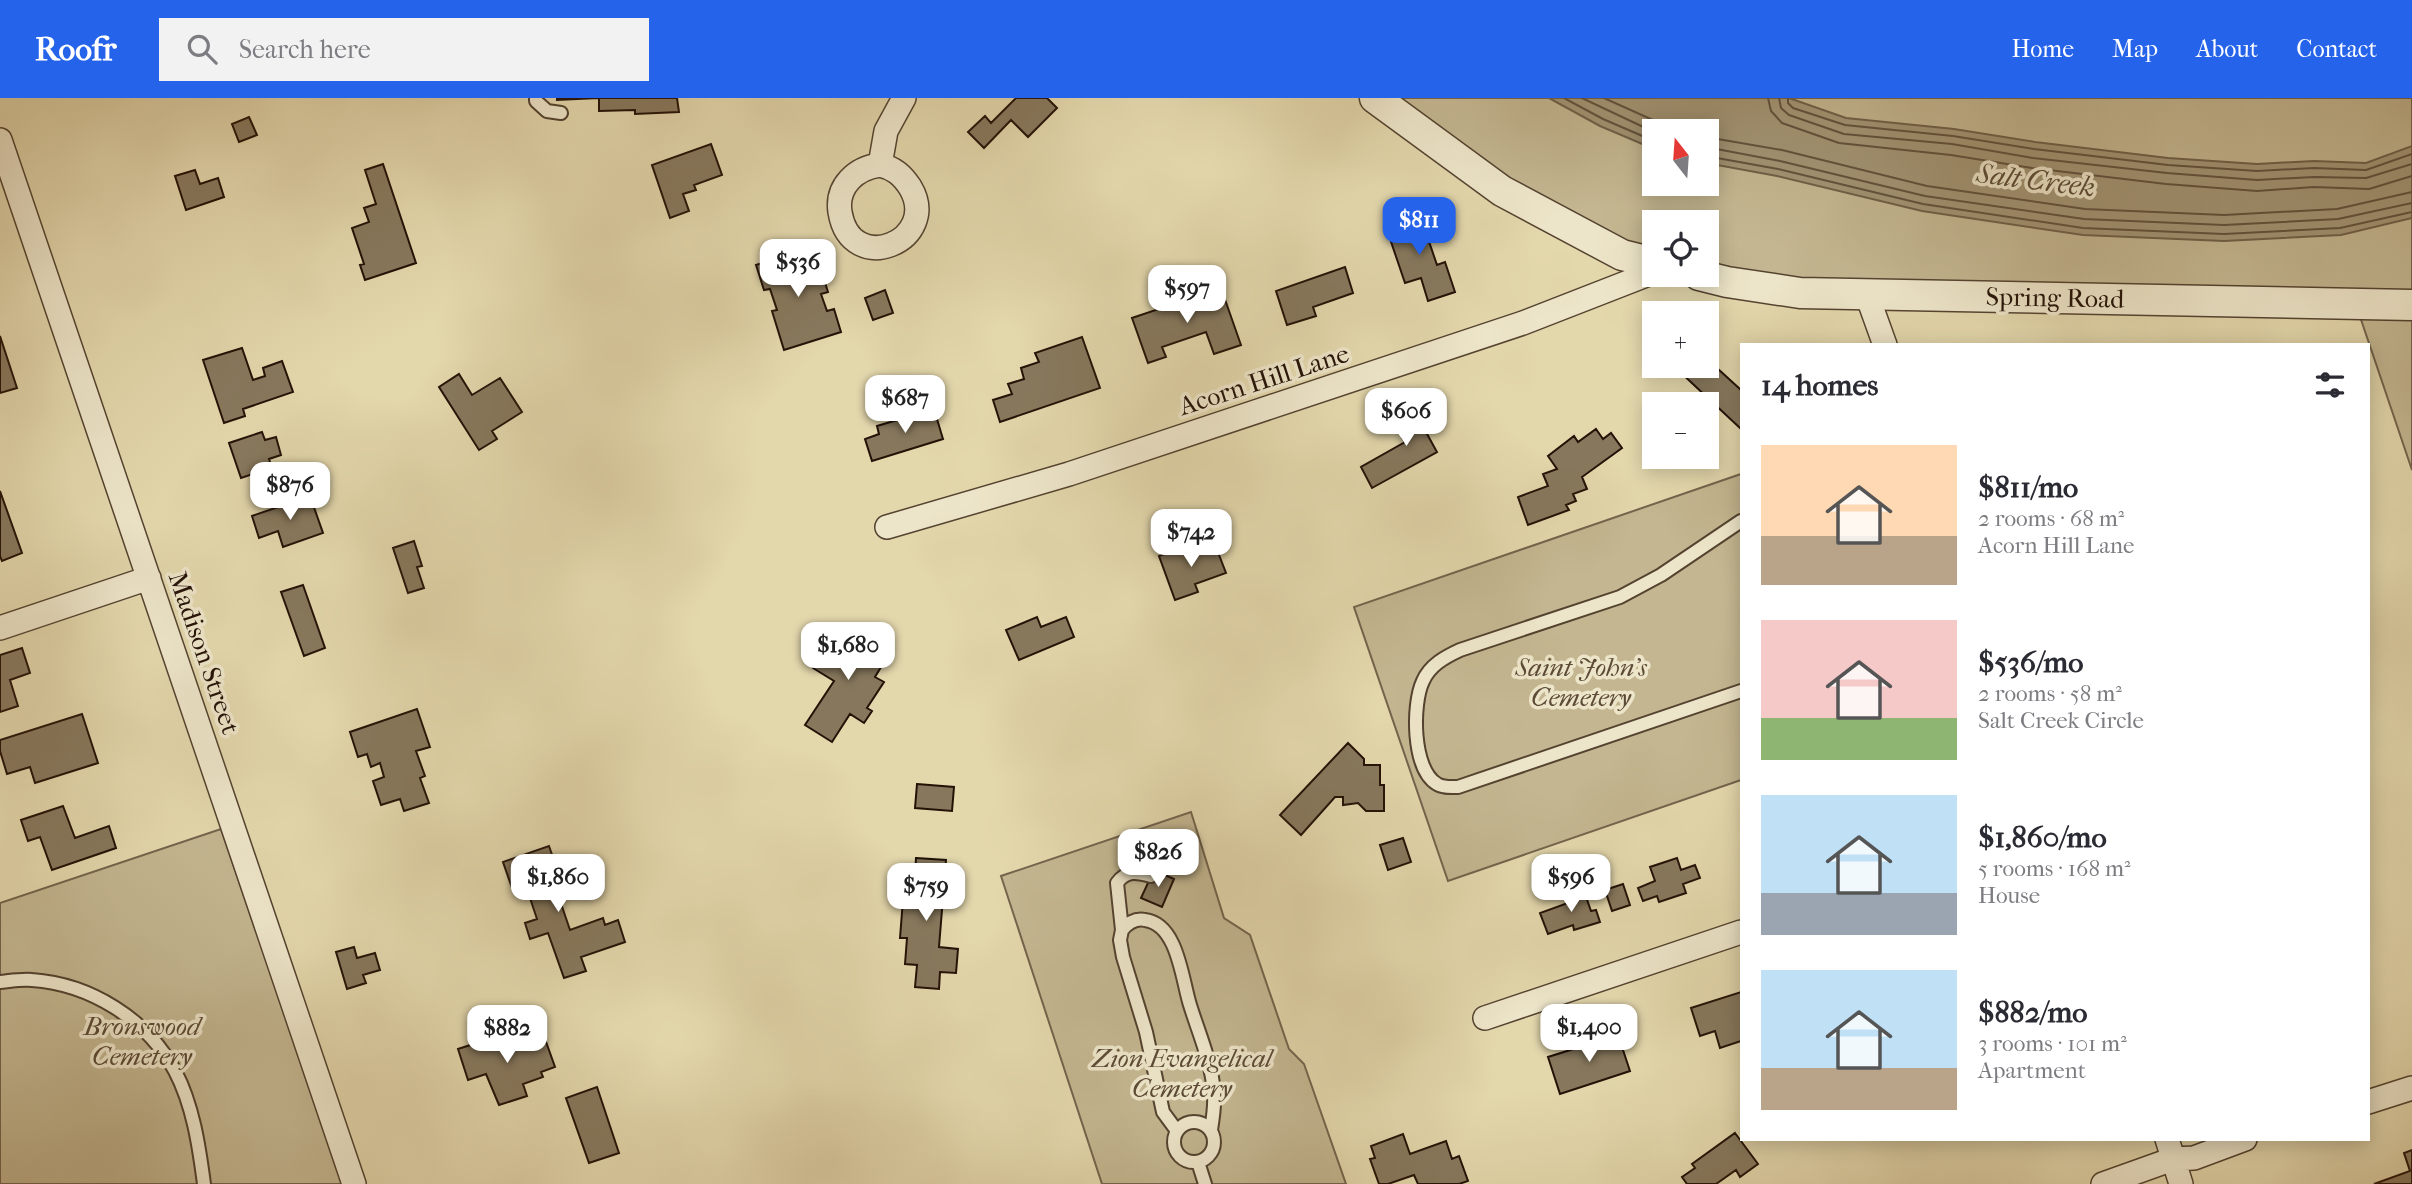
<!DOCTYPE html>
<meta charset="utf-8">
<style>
body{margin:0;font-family:"IM FELL French Canon",serif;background:#f2f2f3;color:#2b2b33;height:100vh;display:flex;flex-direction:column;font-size:26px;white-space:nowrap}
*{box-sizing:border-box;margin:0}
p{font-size:23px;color:#7c7c81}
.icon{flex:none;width:38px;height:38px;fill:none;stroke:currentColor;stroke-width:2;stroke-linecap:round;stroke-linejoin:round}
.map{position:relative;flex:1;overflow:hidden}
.side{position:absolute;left:1740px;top:245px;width:630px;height:798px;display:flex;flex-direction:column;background:#fff;border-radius:0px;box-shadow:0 4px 18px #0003}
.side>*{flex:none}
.needle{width:46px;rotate:343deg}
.fabs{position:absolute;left:1642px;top:21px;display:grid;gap:14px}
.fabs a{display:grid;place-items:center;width:77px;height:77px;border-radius:0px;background:#fff;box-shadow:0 4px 18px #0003;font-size:35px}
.price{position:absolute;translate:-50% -60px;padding:0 16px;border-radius:14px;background:#fff;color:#222;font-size:23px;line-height:46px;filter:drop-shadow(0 2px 4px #0008)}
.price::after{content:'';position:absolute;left:50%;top:42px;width:21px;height:16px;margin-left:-10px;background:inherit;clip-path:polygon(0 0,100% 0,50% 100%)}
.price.current{background:#2563eb;color:#fff}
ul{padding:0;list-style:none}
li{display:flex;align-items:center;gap:21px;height:175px;padding:0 21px}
li span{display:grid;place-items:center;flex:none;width:196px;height:140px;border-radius:0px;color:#555}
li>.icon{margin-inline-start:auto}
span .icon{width:84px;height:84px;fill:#fffc;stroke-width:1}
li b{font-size:30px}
h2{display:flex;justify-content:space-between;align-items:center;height:84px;padding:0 21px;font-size:30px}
header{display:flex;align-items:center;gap:42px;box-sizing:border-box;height:98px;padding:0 35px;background:#2563eb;color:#fff}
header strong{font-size:33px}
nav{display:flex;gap:38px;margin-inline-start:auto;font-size:24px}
.search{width:490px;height:63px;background:#f2f2f3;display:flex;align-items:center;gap:18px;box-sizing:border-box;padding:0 24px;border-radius:0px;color:#7c7c81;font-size:26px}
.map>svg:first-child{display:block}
</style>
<header>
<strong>Roofr</strong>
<div class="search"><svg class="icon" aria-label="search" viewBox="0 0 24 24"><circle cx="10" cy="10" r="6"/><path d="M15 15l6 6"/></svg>Search here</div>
<nav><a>Home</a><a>Map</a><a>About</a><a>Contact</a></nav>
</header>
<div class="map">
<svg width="2412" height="1086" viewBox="0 0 2412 1086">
<rect width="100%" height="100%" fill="#e3d7ac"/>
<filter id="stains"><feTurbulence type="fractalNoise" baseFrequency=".00286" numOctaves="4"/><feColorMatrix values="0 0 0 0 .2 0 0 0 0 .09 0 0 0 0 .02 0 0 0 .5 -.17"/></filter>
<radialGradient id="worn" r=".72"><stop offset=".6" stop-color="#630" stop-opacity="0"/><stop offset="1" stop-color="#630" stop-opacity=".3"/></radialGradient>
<path fill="#c3b690" stroke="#74644c" stroke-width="2" fill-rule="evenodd" d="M1383,0H2412V372L2353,198L1910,192L1706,175V124H1654V160L1621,151ZM1654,33H1706V86H1654Z
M1741,376V682L1448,783L1354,509Z
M1191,714L1224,820L1250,837L1289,951L1304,966L1346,1086H1102L1001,778Z
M221,731L343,1086H0V805Z"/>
<path fill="#a29474" stroke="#706048" stroke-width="2" d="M1549,0H1789L1846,20L1954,31L2035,44L2168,60L2257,66L2314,63L2366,65L2412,48V120L2341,137L2224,143L2083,137L1922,113L1777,78L1706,65V33H1654V51L1600,28Z"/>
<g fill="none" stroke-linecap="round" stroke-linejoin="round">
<path stroke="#63533e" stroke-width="2" d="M1564,0L1603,21L1654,43
M1582,0L1654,34
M1604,0L1664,27L1673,33
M1768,0L1771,13L1782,25L1839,45L1951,57L2032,70L2166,86L2257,93L2314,89L2369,91L2412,78
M1779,0L1781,10L1789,17L1844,36L1952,46L2033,60L2167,75L2257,82L2314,79L2366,80L2412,66
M1788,0V5L1793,10L1845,27L1953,38L2034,51L2168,67L2257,73L2314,70L2366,72L2412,56
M1706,39L1782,52L1927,88L2085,111L2224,117L2337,111L2412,94
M1706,49L1780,63L1925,98L2084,121L2224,127L2338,121L2412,105
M1706,58L1778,71L1923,106L2083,130L2224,136L2340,130L2412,114"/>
</g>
<path fill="#87785d" stroke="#241207" stroke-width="2" d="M557,0H677L679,14L635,16V12L599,13V0L557,2Z
M1016,0H1047L1057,10L1028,39L1011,22L984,50L968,34L985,18L991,25Z
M249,19L257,37L239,44L232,26Z
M711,46L722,77L694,87L696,92L683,96L689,113L670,120L652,67Z
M383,66L416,165L365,182L360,167L364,166L352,130L369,124L364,110L376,106L365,72Z
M195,72L200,86L218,80L224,99L186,112L175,78Z
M1419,114L1437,167L1445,164L1455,194L1428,203L1421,180L1405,185L1385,126Z
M809,150L817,176L822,175L828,194L821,196L827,213L834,211L841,234L784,252L772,213L777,212L770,191L764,192L756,167Z
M1345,169L1353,195L1313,209L1316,218L1287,227L1276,193Z
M885,192L893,215L873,222L865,200Z
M1222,193L1241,247L1214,256L1206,234L1162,249L1166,259L1148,265L1132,220L1159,211L1157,206L1178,199L1181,207Z
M0,238L17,290L0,295Z
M1082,239L1100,290L1000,324L993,302L1012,296L1008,286L1024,281L1021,270L1039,264L1035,255Z
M242,250L253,282L265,278L263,270L282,263L293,294L243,311L245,318L224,325L203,262Z
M1706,260L1741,292V331L1679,273L1684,268H1706Z
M459,276L472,297L500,280L522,314L492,333L497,341L479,352L439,289Z
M1431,302L1444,323L1426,334L1437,354L1372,390L1361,369L1405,344L1402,340L1418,331L1408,315Z
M934,311L943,341L872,363L865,341L879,336L877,328Z
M1596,331L1603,341L1611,335L1622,350L1582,379L1587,391L1573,396L1576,403L1566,407L1569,412L1528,427L1518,399L1548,388L1543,376L1557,371L1548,358L1574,338L1578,344Z
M262,334L265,342L276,339L281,357L269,361L275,378L288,374L292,385L269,392L262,373L241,380L229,345Z
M0,393L22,455L2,463L0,458Z
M310,398L323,435L283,449L278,433L259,440L252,418Z
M414,443L422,468L417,469L424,490L408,495L393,450Z
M1214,444L1226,475L1195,486L1198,494L1175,502L1159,458L1183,449L1185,455Z
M303,487L325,550L304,558L281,494Z
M1037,519L1041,529L1066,519L1074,539L1019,562L1006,532Z
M840,529L869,547L875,537L890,547L882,559L886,561L875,579L884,584L867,610L872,613L864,625L850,616L832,644L805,627L834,583L813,570Z
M22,550L30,575L10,582L18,608L0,614V557Z
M417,611L430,649L416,653L425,678L420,680L429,705L404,713L400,701L381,707L373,683L384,679L380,665L371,669L367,656L358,659L350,634Z
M82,616L98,665L35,685L30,669L7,676L0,653V642Z
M1348,645L1364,661V667H1380V687H1384V713H1366L1358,705L1343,707V699H1335L1301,737L1280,717Z
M917,686L954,689L952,713L915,710Z
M63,708L75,740L109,728L116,750L52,772L40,739L28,743L21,722Z
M1403,740L1411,764L1388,772L1380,747Z
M549,748L558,774L551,776L570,832L603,820L605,827L618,822L625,844L581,859L586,873L564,880L548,835L530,841L525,825L537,821L525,785L512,790L503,764Z
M916,760L946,762L939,849L958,851L956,875L940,874L939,891L915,889L917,867L905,866L907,840H900L905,776L915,777Z
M1677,760L1681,772L1695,767L1700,780L1683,786L1686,795L1659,804L1657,798L1643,803L1638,790L1655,783L1650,769Z
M1154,772L1174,781L1162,809L1141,800Z
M1623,786L1630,807L1612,813L1605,792Z
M1583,790L1591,813L1596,812L1600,824L1574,832L1573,827L1548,836L1540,815L1568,805L1565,796Z
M354,849L357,860L375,855L380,872L363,877L366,885L347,891L336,854Z
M1741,894V943L1720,950L1715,933L1700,938L1691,910Z
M505,936L509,947L530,940L532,946L545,941L555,969L541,974L543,979L523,986L527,998L499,1007L486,976L468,982L458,951Z
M1618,937L1630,973L1560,996L1548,959Z
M597,989L619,1055L589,1065L566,1000Z
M1735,1035L1758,1066L1740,1079L1736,1072L1716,1086H1687L1682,1079L1695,1070L1692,1066Z
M1403,1036L1410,1056L1446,1043L1452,1061L1459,1058L1468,1083L1459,1086H1418L1414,1077L1388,1086H1379L1370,1061L1375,1060L1371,1048Z
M2412,1052V1086H2374L2410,1073L2404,1055Z"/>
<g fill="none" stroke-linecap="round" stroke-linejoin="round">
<g stroke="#544330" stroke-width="16">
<path id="service" d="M536,0V3L547,13L561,15
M1741,423L1661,477L1620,499L1460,552C1445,559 1430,567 1423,583C1412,606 1412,671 1437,686C1443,690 1451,689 1458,689L1741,593
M1122,832L1117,785C1126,772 1137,774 1151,778
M0,884C10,883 22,881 32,882C90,886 147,921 175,973C193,1007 199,1048 204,1086
M1174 1044a20 20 0 1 1 40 0a20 20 0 1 1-40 0Z
M1177,1033L1163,1014L1146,934L1123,859L1120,842L1122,832C1128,825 1135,820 1145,822C1178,826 1182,882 1190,907C1199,936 1212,965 1214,995C1215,1008 1213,1020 1211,1032
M1198,1064L1205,1086"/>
</g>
<g stroke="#544330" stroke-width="26">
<path id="minor" d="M0,42L354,1086
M880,67C894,70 902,77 910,89C942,142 851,181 840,114C836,88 856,70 880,67Z
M880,67L886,33L904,0
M1867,197L1885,247
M887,429L1069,376L1523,225L1654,174
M0,530L149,480
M1485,920L1741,834
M2368,1004L2412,990
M2167,1041L2181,1086
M2103,1086L2173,1061L2194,1060L2245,1041"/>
</g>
<g stroke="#544330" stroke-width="33">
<path id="tertiary" d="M1375,0L1502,93L1622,157L1654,165
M1699,177L1727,184L1800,195L2412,207"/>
</g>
<use href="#service" stroke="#ede5c9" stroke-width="12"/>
<use href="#minor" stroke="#ede5c9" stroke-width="23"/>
<use href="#tertiary" stroke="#ede5c9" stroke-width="30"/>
</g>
<g text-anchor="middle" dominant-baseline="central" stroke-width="7" stroke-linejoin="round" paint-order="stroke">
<g font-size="26" fill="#241207" stroke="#ede5c9">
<text transform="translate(2055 200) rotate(1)">Spring Road</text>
<text transform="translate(1264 282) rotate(-18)">Acorn Hill Lane</text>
<text transform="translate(204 555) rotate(71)">Madison Street</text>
</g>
<g font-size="26" font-style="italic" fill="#5c4b37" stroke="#ede5c9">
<text x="1581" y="569">Saint John's<tspan x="1581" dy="30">Cemetery</tspan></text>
<text x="142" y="928">Bronswood<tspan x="142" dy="30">Cemetery</tspan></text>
<text x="1182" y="960">Zion Evangelical<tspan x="1182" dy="30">Cemetery</tspan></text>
</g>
<g font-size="28" font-style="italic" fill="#5d4c38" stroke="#ede5c9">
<text transform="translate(2036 82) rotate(7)">Salt Creek</text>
</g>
</g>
<rect width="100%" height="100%" filter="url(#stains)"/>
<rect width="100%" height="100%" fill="url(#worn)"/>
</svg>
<div class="fabs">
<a><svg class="needle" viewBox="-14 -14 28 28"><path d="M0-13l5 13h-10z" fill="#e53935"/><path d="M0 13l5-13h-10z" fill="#7c7c81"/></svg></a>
<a><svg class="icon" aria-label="locate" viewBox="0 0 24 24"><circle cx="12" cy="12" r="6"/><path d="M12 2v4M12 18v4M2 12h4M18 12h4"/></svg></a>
<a>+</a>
<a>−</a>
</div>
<b class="price current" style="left:1419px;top:159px">$811</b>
<b class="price" style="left:798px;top:201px">$536</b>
<b class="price" style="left:1187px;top:227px">$597</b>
<b class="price" style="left:905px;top:337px">$687</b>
<b class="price" style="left:1406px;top:350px">$606</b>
<b class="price" style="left:290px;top:424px">$876</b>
<b class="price" style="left:1191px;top:471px">$742</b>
<b class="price" style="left:848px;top:584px">$1,680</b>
<b class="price" style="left:1158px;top:791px">$826</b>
<b class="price" style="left:558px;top:816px">$1,860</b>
<b class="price" style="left:1571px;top:816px">$596</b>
<b class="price" style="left:926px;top:825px">$759</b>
<b class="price" style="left:1589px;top:966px">$1,400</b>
<b class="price" style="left:507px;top:967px">$882</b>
<section class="side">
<h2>14 homes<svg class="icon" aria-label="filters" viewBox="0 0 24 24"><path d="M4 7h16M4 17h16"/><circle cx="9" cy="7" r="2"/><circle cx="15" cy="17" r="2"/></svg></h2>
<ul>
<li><span style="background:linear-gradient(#ffd9b3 65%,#b9a48a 0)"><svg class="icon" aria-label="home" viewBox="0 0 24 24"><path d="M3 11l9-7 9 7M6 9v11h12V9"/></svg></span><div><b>$811/mo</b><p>2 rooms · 68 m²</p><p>Acorn Hill Lane</p></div></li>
<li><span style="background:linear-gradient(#f6c9c9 70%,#8fb573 0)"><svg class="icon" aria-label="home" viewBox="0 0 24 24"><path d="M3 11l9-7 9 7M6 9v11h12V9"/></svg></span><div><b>$536/mo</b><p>2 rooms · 58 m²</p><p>Salt Creek Circle</p></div></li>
<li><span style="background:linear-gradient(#bfe0f5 70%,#9aa5b1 0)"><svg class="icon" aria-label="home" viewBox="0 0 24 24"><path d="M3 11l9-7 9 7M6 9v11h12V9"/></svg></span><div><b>$1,860/mo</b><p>5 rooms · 168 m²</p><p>House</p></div></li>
<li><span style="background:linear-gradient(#bfe0f5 70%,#b9a48a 0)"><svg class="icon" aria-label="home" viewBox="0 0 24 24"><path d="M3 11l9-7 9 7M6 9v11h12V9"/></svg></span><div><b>$882/mo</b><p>3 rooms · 101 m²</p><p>Apartment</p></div></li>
</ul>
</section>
</div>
